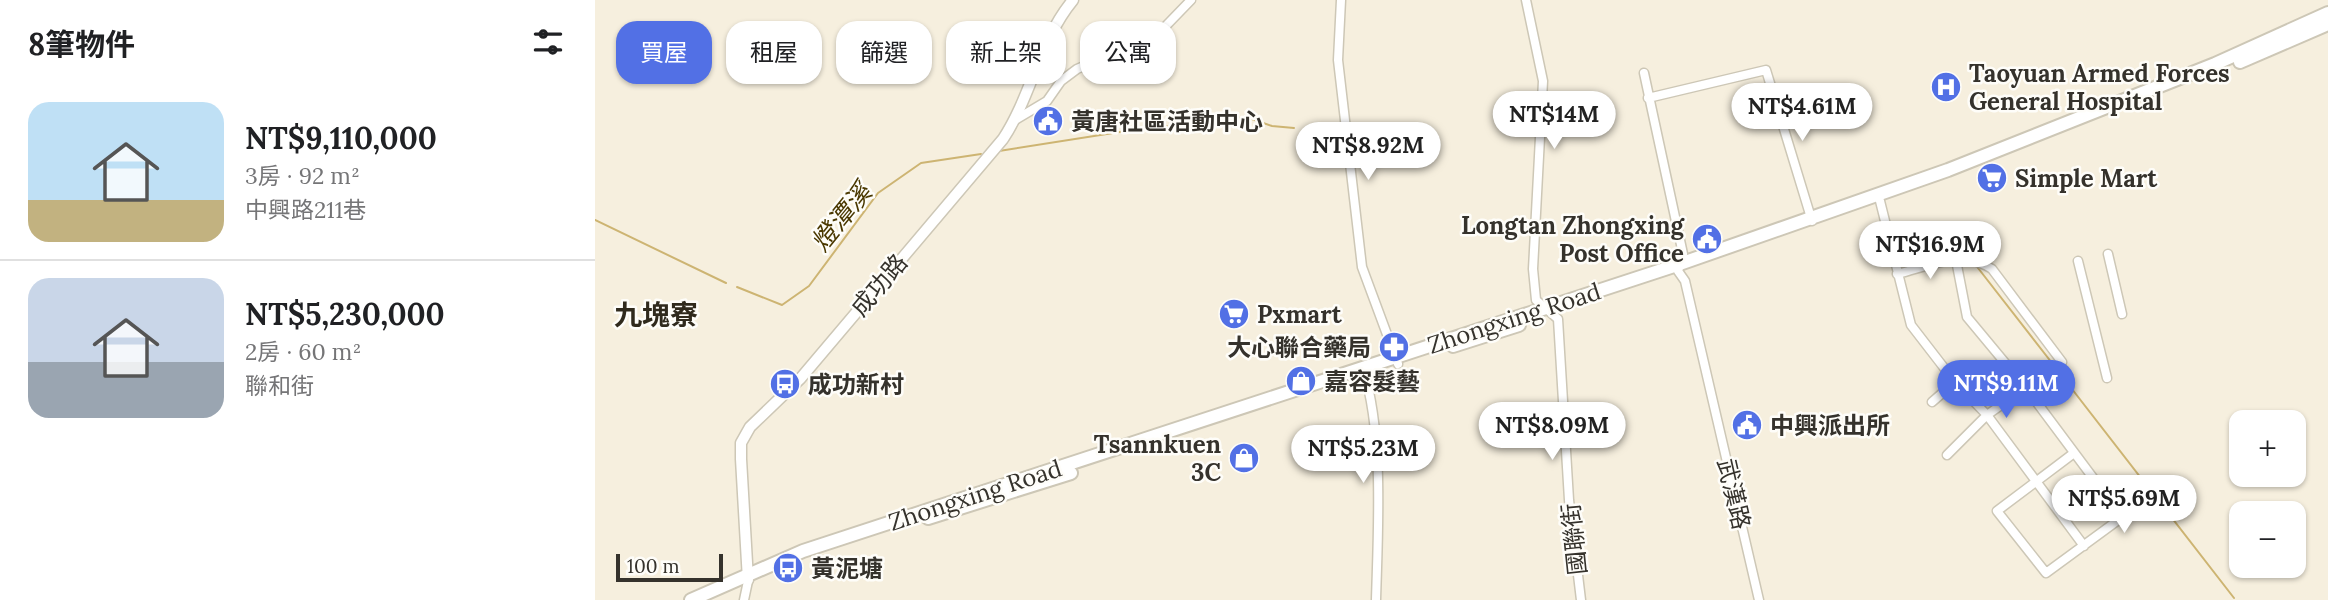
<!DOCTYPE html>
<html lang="zh-TW">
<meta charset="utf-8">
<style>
body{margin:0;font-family:Lora,"Noto Sans TC",serif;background:#f6f6f6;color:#202124;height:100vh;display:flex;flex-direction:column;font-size:26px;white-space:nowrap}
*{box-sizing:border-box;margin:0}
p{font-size:23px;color:#757577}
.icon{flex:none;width:38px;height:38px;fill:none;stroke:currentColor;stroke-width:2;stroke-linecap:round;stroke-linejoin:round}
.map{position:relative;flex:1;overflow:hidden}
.panel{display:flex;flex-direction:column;background:#fff;width:595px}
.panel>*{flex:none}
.top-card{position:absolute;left:21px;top:21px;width:665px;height:63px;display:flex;gap:14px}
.fabs{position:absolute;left:1634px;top:410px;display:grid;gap:14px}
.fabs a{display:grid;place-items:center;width:77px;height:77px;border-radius:14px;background:#fff;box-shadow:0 2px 5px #0004;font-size:35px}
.scale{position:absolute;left:21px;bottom:18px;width:107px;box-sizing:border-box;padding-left:7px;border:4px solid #35322c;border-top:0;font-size:19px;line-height:24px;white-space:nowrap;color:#35322c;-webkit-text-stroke:5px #fefdf9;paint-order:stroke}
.price{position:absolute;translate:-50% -60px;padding:0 16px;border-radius:24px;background:#fff;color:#222;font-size:23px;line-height:46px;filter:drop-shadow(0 2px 4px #0008)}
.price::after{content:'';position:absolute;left:50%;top:42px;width:21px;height:16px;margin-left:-10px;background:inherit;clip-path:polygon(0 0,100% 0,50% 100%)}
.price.on{background:#5270e5;color:#fff}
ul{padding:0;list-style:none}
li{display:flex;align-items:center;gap:21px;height:175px;padding:0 28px}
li+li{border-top:2px solid #e0e0e0}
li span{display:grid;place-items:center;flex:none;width:196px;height:140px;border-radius:21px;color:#555}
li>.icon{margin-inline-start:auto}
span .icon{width:84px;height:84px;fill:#fffc;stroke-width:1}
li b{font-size:30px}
h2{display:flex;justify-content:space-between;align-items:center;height:84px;padding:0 28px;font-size:30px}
.tag{padding:0 24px;border-radius:21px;background:#fff;box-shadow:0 2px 5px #0004;font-size:24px;line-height:63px}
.tag.on{background:#5270e5;color:#fff}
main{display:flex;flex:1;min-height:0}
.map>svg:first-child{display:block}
</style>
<main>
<section class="panel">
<h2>8筆物件<svg class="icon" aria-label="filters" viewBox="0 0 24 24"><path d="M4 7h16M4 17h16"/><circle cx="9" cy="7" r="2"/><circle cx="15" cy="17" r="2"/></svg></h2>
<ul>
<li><span style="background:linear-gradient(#bfe0f5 70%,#c2b280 0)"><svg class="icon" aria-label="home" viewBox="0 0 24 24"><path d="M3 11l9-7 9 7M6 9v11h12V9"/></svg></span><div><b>NT$9,110,000</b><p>3房 · 92 m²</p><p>中興路211巷</p></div></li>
<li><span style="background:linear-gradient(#c9d6e8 60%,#9aa5b1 0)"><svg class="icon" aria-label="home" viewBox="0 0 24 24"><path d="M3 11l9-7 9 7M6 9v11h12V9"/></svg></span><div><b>NT$5,230,000</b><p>2房 · 60 m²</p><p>聯和街</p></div></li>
</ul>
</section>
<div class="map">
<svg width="1733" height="600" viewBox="0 0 1733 600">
<rect width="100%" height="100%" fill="#f6efde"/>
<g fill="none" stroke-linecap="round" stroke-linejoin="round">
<path stroke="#cdb472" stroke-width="2" d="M543,130L651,117L677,126L699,128
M404,151L531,131
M0,220L131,283
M1383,268L1457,363
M142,287L187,305L214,286L283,193L326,163L386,154
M1463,371L1639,598"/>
<g stroke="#cdc7b6" stroke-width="11">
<path id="minor" d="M746,0L743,60L767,267L803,364
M931,0L948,81L938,269L941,300L963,319L974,500L986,600
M1049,73L1088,254L1083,271L1090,281L1164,600
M1053,98L1171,70L1217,221
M420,120L452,101L466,81L482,69L563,34L596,0
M1285,201L1316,325L1360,382L1392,415L1489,546
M1513,254L1527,314
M1361,260L1372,317L1431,388L1528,518
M1483,261L1512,378
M1302,274C1335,266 1368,249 1397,269L1467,362L1392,415L1352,455
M768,368C789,436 783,528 781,600
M1337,402L1360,382
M1479,453L1402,511L1451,573L1552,499
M149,600L153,581"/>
</g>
<g stroke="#cdc7b6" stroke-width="13">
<path id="tertiary" d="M153,580L146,459V443L155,427L205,379L408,139C437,95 444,41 478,0"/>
</g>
<g stroke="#cdc7b6" stroke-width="16">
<path id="primary" d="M1645,62L1733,24
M858,346L924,325
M333,518L476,473
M96,600L208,551L1076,267L1353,170L1620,64L1733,13"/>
</g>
<use href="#minor" stroke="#fff" stroke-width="8"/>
<use href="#tertiary" stroke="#fff" stroke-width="10"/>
<use href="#primary" stroke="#fff" stroke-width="12"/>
</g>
<defs>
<g id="hospital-disc" transform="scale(1.575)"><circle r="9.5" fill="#5270e5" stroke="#fefdf9"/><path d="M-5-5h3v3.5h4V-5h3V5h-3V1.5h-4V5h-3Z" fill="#fff"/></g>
<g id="civic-disc" transform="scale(1.575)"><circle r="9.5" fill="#5270e5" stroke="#fefdf9"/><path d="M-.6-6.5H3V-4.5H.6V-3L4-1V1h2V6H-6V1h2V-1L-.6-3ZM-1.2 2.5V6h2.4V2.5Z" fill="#fff"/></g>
<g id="supermarket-disc" transform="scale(1.575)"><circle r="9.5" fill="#5270e5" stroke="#fefdf9"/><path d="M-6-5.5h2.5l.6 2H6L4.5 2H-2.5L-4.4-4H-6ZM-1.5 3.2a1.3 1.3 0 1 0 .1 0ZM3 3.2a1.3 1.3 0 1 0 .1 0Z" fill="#fff"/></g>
<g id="pharmacy-disc" transform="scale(1.575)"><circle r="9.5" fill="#5270e5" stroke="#fefdf9"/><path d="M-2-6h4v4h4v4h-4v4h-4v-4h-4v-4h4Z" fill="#fff"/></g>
<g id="shop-disc" transform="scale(1.575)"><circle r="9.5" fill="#5270e5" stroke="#fefdf9"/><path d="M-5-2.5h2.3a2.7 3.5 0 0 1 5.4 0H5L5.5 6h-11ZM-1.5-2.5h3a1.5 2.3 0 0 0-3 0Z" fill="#fff"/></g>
<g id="bus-disc" transform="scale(1.575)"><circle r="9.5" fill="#5270e5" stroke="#fefdf9"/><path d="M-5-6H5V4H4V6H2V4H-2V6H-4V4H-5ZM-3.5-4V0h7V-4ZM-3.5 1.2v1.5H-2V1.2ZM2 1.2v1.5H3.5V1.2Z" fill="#fff"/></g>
</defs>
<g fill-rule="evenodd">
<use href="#hospital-disc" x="1351" y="87"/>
<use href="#civic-disc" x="453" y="121"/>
<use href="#supermarket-disc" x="1397" y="178"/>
<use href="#civic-disc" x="1112" y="239"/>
<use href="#supermarket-disc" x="639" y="314"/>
<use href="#pharmacy-disc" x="799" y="347"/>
<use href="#shop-disc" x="706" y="381"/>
<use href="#bus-disc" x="190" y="384"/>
<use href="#civic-disc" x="1152" y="425"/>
<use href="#shop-disc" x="649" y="458"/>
<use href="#bus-disc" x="193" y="568"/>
</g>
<g text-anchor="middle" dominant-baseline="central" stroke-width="5" stroke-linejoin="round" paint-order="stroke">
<g font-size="24" font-weight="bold" fill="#35322c" stroke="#fefdf9" text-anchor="start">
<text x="1374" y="73">Taoyuan Armed Forces<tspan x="1374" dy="28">General Hospital</tspan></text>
<text x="476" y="121">黃唐社區活動中心</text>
<text x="1420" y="178">Simple Mart</text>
<text x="1089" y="225" text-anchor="end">Longtan Zhongxing<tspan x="1089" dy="28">Post Office</tspan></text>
<text x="662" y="314">Pxmart</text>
<text x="776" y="347" text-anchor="end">大心聯合藥局</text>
<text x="729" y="381">嘉容髮藝</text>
<text x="213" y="384">成功新村</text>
<text x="1175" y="425">中興派出所</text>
<text x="626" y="444" text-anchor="end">Tsannkuen<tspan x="626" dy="28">3C</tspan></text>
<text x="216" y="568">黃泥塘</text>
</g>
<g font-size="24" fill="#35322c" stroke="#fefdf9">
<text transform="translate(284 285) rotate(-50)">成功路</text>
<text transform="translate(919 318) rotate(-18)">Zhongxing Road</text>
<text transform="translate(1139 494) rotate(77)">武漢路</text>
<text transform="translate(380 495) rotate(-18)">Zhongxing Road</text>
<text transform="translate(979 539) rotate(-96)">國聯街</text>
</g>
<g font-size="26" font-style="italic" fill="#4a3800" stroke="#fefdf9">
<text transform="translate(246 217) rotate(-51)">燈潭溪</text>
</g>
<g font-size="28" font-weight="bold" fill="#302a1d" stroke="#fefdf9">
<text x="61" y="315">九塊寮</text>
</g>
</g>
</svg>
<div class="fabs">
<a>+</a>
<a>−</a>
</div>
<div class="scale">100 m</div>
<b class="price" style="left:1207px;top:143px">NT$4.61M</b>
<b class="price" style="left:959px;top:151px">NT$14M</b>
<b class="price" style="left:773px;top:182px">NT$8.92M</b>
<b class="price" style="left:1335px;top:281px">NT$16.9M</b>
<b class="price on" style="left:1411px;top:420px">NT$9.11M</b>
<b class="price" style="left:957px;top:462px">NT$8.09M</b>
<b class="price" style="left:768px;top:485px">NT$5.23M</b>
<b class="price" style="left:1529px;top:535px">NT$5.69M</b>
<div class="top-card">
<a class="tag on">買屋</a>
<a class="tag">租屋</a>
<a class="tag">篩選</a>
<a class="tag">新上架</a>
<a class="tag">公寓</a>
</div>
</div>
</main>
